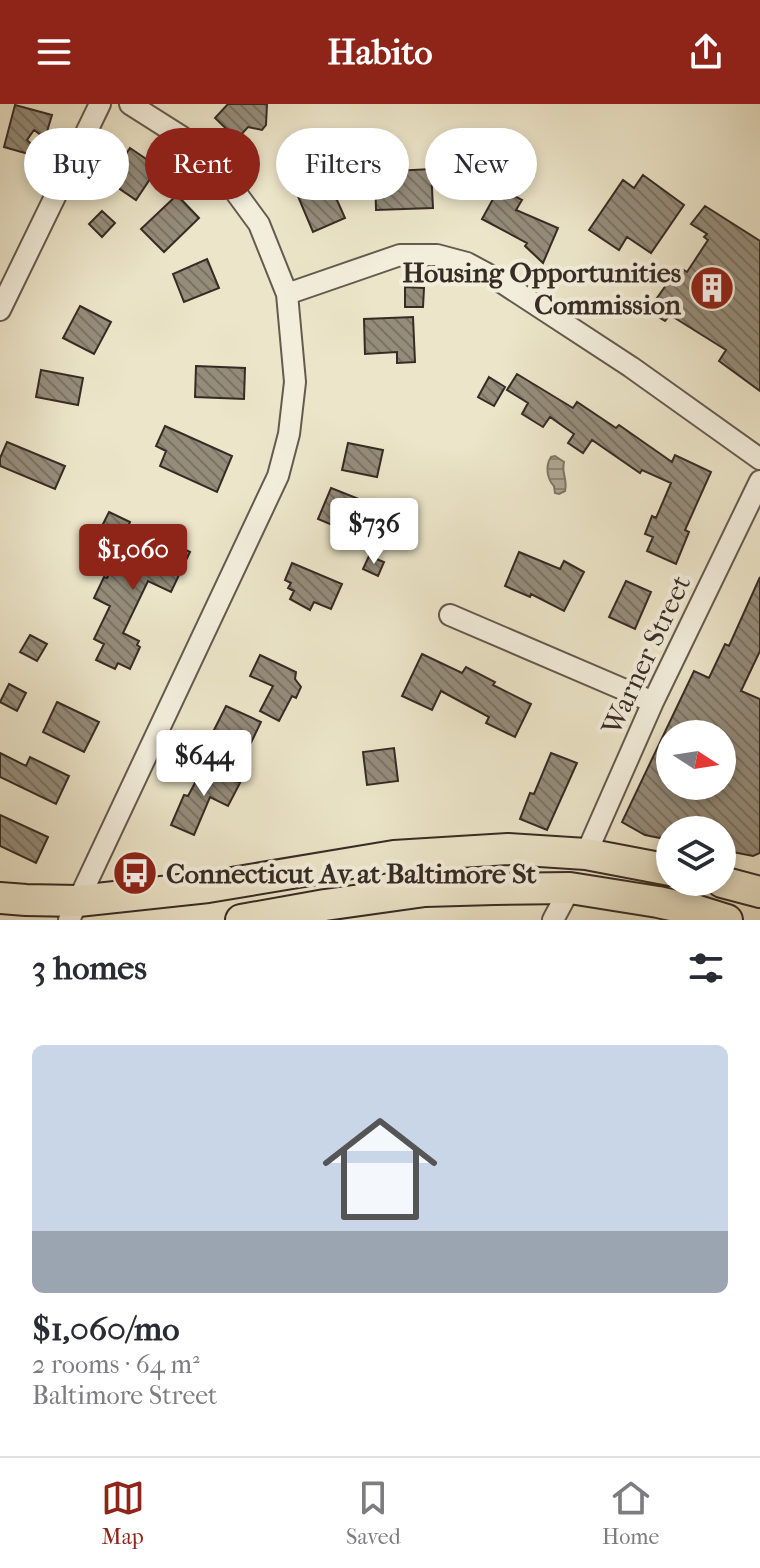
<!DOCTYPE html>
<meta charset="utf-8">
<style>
body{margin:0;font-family:"IM FELL French Canon",serif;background:#f2f2f3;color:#2b2b33;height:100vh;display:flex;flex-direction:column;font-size:30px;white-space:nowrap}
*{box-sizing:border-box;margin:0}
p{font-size:26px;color:#7c7c81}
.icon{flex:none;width:44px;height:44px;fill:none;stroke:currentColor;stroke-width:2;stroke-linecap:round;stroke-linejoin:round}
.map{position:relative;height:816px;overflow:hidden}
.details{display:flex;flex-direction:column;background:#fff;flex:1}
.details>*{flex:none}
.banner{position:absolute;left:24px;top:24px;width:712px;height:72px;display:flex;gap:16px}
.needle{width:52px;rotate:102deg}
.controls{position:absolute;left:656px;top:616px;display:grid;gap:16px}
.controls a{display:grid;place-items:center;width:80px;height:80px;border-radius:50%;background:#fff;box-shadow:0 4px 12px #0003;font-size:40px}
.price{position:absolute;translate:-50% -68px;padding:0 18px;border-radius:8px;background:#fff;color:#222;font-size:26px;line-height:52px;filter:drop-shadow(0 2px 4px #0008)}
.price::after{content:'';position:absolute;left:50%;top:48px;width:24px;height:18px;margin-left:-12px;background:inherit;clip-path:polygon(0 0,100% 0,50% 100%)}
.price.on{background:#8f2418;color:#fff}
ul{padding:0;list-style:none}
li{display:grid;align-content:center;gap:16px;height:424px;padding:0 32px}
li+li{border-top:2px solid #e1e1e2}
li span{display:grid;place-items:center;height:248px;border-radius:12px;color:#555}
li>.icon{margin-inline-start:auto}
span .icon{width:144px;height:144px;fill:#fffc;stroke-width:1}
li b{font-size:34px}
h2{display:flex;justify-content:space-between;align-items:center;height:96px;padding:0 32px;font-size:34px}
.tag{padding:0 28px;border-radius:36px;background:#fff;box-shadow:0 4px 12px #0003;font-size:28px;line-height:72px}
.tag.on{background:#8f2418;color:#fff}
header{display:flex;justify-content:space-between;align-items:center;height:104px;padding:0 32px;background:#8f2418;color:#fff;font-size:36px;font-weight:800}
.menu{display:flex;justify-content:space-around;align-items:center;height:112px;border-top:2px solid #e1e1e2;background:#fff;font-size:22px;color:#7c7c81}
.menu a{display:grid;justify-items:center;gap:4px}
.menu .on{color:#8f2418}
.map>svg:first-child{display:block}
</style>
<header><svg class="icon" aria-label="menu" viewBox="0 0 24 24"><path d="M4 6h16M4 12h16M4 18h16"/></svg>Habito<svg class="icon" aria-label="share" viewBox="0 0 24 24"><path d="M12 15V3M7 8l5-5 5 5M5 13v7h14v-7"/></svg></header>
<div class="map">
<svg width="760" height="816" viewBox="0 0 760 816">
<defs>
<pattern id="water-rules" width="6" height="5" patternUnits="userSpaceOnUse" patternTransform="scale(2)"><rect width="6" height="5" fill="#aea691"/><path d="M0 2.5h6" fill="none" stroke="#8e8776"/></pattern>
<pattern id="building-back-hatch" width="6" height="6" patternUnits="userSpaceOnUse" patternTransform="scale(2)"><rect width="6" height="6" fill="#958c7a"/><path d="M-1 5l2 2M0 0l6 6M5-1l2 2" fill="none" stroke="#7a7364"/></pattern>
</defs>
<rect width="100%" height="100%" fill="#ece5c9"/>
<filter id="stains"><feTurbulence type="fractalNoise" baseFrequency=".0025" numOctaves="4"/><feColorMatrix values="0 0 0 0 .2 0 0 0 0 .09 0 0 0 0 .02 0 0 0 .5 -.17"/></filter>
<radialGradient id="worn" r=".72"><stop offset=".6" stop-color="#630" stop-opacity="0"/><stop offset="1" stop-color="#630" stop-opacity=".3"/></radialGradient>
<path fill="url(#water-rules)" stroke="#7e7566" stroke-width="2" d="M555,352L564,358C561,370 568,375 565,387L559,390L555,389L554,382C547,375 545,362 551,353Z"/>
<path fill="url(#building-back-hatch)" stroke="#362b25" stroke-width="2" fill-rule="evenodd" d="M228,0H267L266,21L262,26L248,23L237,35L215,14Z
M15,1L52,11L45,34L34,26L27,36L46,55L4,43Z
M130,44L158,63L136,96L108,77Z
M431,65L433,104L376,106L375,68Z
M643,71L684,101L651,149L627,133L619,146L589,126L623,76L634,84Z
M328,76L345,114L313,128L297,90Z
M499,84L522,96L516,106L558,124L543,159L525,142L527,139L482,115Z
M177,91L199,114L164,148L141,125Z
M705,102L760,137V287L719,257L726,246L670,211L665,217L652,209L656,203L652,201L679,163L687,168L708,136L704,133L707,130L691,120Z
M102,107L115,119L102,133L89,120Z
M207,155L219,184L184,198L173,170Z
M405,183L424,184L423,203H405Z
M80,202L111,218L94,250L63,234Z
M413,213L415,258L397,259V248L365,250L364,215Z
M196,262L245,264L244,295L195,293Z
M41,266L83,274L78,301L36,293Z
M517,270L573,304L577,298L616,324L619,321L672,358L675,351L711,368L685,426L689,428L676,460L647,447L653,433L645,430L652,412L656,414L671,379L642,366L640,369L592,336L583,349L568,339L574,330L550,313L543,323L522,310L528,299L507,286Z
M489,273L505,283L494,302L478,293Z
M165,322L232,352L217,388L160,362L166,347L156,342Z
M7,338L65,362L55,385L0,362V354Z
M348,339L383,346L377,373L342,366Z
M331,384L374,401L368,416L359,413L355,423L339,417L337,423L318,415Z
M109,408L130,418L123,434L101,424Z
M130,428L158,442L162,434L190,448L171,488L148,477L123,529L139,537L137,541L140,543L130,565L118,559L115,565L96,556L104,540L94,535L110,502L94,494L104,473L107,474Z
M519,448L560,465L564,457L584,468L564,507L531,490L530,493L505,482Z
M369,452L384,458L378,472L363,465Z
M292,459L342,480L331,505L314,498L310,506L290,495L294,487L288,484L291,479L285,476Z
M760,473V547L741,587L760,595V749L753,752L722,746V726H670V736L645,731L622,718L694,567L709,574L725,540L729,542ZM670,630H722V682H670Z
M626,477L651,488L635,525L609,513Z
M30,531L47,540L37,557L20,548Z
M422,550L462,569L466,563L495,578L493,581L531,600L515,633L486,619L489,613L441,587L432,606L402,592Z
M260,551L296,568L295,575L301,583L296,594L292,592L279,617L260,607L273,582L250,572Z
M9,580L26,589L17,607L0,598Z
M57,598L99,618L84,648L43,628Z
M226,602L261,618L246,649L211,632Z
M394,644L398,677L367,681L363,648Z
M0,649L26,662L30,653L69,672L56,700L0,673Z
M551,649L577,659L547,726L520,715L530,689L534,690Z
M205,660L240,679L228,702L210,693L194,731L171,721L184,691L188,692Z
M0,711L48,733L36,759L0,742Z"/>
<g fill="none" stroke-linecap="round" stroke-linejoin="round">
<g stroke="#645a4e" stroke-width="24">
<path id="street" d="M287,190L400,151H437L467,159L495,174L631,263L760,355
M0,206L100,0
M450,511L653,598
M586,750L653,598L760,377
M69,816L278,372L289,330L295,278L287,190L259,120L223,71L182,33L130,0
M553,816L570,784"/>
</g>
<g stroke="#362b25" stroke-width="34">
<path id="primary" d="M722,778L760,788
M0,794L26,796L78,797L208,783L394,752L508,745L586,750L670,766
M241,816L325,801L425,787L494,785L570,784L658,798L698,807L727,816"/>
</g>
<use href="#street" stroke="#f3eedc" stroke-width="20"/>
<use href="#primary" stroke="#ece5c9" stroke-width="30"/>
</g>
<defs>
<g id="building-disc" transform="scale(2.3)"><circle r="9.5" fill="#8f2418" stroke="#f3eedc"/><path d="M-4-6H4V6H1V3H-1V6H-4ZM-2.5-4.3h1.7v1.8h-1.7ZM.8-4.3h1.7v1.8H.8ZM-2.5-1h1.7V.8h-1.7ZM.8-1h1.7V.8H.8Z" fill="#fff"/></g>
<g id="bus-disc" transform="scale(2.3)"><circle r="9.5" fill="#8f2418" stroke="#f3eedc"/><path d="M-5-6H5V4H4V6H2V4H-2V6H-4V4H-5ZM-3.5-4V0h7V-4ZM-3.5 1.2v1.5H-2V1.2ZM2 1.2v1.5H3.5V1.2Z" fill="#fff"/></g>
</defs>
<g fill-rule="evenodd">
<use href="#building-disc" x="712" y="184"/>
<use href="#bus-disc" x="135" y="769"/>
</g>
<g text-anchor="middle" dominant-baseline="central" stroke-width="8" stroke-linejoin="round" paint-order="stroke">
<g font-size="28" font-weight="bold" fill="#362b25" stroke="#f3eedc" text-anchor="end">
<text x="681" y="168">Housing Opportunities<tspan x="681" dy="32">Commission</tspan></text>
<text x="166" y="769" text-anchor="start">Connecticut Av at Baltimore St</text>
</g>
<g font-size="28" fill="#362b25" stroke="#f3eedc">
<text transform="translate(646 551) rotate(-65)">Warner Street</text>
</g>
</g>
<rect width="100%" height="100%" filter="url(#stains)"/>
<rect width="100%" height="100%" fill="url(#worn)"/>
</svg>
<div class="controls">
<a><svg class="needle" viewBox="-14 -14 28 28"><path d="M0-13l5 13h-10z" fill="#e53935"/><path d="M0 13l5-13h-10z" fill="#7c7c81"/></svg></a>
<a><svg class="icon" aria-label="layers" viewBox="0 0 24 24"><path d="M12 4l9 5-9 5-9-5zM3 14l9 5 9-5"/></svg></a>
</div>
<b class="price" style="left:374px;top:462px">$736</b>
<b class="price on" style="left:133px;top:488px">$1,060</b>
<b class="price" style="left:204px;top:694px">$644</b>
<div class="banner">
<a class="tag">Buy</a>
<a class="tag on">Rent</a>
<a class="tag">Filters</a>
<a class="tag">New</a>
</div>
</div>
<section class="details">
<h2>3 homes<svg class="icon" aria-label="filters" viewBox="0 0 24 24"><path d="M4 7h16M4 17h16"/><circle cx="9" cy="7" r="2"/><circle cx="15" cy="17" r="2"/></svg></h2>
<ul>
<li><span style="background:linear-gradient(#c9d6e8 75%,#9aa5b1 0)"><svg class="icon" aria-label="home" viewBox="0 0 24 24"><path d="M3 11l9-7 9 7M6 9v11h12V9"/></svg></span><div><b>$1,060/mo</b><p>2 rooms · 64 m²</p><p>Baltimore Street</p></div></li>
</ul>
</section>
<nav class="menu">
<a class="on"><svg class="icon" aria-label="map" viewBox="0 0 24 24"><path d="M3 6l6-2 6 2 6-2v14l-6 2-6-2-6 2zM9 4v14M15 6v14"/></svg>Map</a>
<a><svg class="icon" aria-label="saved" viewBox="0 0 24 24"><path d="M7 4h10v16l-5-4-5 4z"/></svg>Saved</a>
<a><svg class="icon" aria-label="home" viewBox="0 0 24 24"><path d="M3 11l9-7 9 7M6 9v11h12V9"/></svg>Home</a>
</nav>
